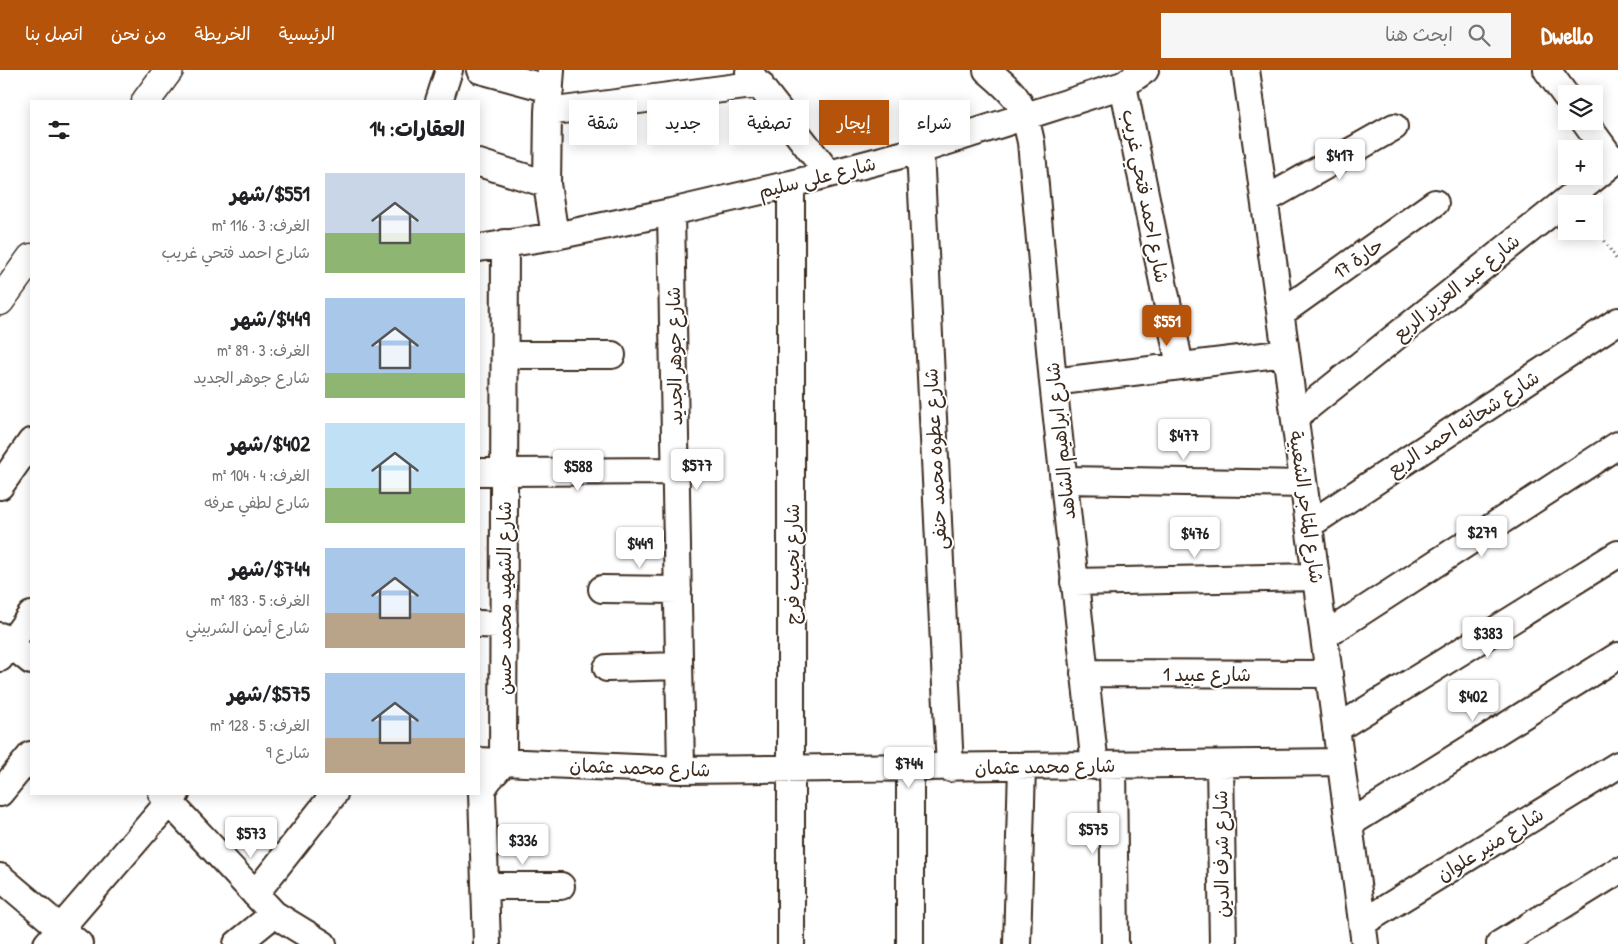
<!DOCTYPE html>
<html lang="ar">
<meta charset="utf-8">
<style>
body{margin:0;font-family:"Patrick Hand","Playpen Sans Arabic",sans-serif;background:#f6f6f6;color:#202124;direction:rtl;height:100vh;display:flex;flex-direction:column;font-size:19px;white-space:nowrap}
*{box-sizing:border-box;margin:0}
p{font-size:16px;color:#757577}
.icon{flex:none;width:28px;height:28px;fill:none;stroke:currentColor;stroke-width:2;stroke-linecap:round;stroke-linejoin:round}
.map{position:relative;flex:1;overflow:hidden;direction:ltr}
.sheet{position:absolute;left:30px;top:30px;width:450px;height:695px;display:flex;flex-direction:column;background:#fff;border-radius:0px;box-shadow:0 2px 12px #0003;direction:rtl}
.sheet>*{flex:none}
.hud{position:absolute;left:495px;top:30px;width:475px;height:45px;direction:rtl;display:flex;gap:10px}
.controls{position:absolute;left:1558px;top:15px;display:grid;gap:10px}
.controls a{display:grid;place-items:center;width:45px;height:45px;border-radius:0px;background:#fff;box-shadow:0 2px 12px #0003;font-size:25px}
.price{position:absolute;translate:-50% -42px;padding:0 11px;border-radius:5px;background:#fff;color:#222;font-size:16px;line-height:32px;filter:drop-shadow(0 1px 2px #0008)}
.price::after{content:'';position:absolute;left:50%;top:30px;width:15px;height:11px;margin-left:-8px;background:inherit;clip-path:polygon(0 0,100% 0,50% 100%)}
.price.active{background:#b45309;color:#fff}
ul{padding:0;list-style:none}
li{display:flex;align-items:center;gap:15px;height:125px;padding:0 15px}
li span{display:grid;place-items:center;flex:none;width:140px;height:100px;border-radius:0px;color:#555}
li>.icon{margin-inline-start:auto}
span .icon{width:60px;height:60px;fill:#fffc;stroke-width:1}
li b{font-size:21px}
h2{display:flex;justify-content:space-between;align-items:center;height:60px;padding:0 15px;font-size:21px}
.pill{padding:0 18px;border-radius:0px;background:#fff;box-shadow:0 2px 12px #0003;font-size:18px;line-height:45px}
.pill.active{background:#b45309;color:#fff}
header{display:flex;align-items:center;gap:30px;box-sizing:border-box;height:70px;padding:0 25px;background:#b45309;color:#fff}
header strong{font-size:24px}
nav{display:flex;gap:28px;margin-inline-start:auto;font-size:18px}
.search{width:350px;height:45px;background:#f6f6f6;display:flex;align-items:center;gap:12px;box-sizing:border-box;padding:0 18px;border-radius:0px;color:#757577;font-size:19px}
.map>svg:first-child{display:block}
</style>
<header>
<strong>Dwello</strong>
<div class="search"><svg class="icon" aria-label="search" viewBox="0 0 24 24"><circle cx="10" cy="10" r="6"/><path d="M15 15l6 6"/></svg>ابحث هنا</div>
<nav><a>الرئيسية</a><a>الخريطة</a><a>من نحن</a><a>اتصل بنا</a></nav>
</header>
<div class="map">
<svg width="1618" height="874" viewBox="0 0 1618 874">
<rect width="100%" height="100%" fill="#fff"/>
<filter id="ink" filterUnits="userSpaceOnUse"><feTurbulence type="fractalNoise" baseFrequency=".02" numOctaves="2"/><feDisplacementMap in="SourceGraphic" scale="10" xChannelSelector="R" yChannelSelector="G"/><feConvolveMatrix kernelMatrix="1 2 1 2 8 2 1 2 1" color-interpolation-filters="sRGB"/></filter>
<g filter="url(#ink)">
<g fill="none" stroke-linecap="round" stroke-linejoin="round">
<g stroke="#3b2a1e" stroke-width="30">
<path id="street" d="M480,0L550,19
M551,0L548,42L547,114L555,166
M987,0C1019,27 1022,31 1031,72L1053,312L1095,696
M1246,0L1286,283L1365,874
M1547,0L1566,26
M749,2L829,104
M1123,15L1180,296
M439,31L449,0
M548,42L760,14
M1584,51L1614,92
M920,80L950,698
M479,93L547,114
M791,114V874
M1265,130L1394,57
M671,142L681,700
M479,178L555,166L671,142L791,114L920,80L1123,15L1145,0
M1281,243L1435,133
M505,285H612
M1053,312L1286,283
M1295,347L1618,89
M479,402L677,401
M1064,410L1303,414
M0,416L31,372
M1309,455L1618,251
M1074,512L1316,507
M602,519L678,520
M479,554L504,555
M0,566L31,591
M1324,566L1618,375
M0,588L31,545
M607,598L679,596
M1084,603L1329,604
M1336,659L1618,484
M479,691L681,700L1341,692
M1220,694L1223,874
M1113,695L1115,874
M910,698V874
M0,723L31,685
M162,724L274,844L323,874
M1349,754L1618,586
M0,807L79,874
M485,816H561
M255,824L334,724
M1362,853L1618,695
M47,874L176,724
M237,874L274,844
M487,874L482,723C484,709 497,704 503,692L505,173
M1017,874L1022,697
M1500,874L1618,801"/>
</g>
<g stroke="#3b2a1e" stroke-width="31">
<path id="secondary" d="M146,31L169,0
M0,231L31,188"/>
</g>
<path stroke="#3b2a1e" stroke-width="3" stroke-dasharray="1 4" stroke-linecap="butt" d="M1594,154L1618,192"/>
<use href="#street" stroke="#fff" stroke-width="26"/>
<use href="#secondary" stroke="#fff" stroke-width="28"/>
</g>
</g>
<g text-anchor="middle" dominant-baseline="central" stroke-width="4" stroke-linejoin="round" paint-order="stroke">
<g font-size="19" fill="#3b2a1e" stroke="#fff">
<text transform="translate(817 107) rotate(-14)">شارع على سليم</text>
<text transform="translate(1146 126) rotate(79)">شارع احمد فتحي غريب</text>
<text transform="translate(1358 188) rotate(-35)">حارة 17</text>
<text transform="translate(1456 217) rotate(-39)">شارع عبد العزيز الربع</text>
<text transform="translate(674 286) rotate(-91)">شارع جوهر الجديد</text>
<text transform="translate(1463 353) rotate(-33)">شارع شحاته احمد الربع</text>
<text transform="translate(1060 371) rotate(-96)">شارع ابراهيم الشاهد</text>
<text transform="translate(935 389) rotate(-93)">شارع عطوه محمد حنفى</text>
<text transform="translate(1307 437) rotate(82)">شارع المتاجر الشعبية</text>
<text transform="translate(792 494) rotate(-90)">شارع نجيب فرج</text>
<text transform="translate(504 528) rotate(-90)">شارع الشهيد محمد حسن</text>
<text x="1207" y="604">شارع عبيد 1</text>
<text transform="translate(1045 696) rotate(-1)">شارع محمد عثمان</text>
<text transform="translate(640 697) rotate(2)">شارع محمد عثمان</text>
<text transform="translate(1490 774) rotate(-32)">شارع منير علوان</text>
<text transform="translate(1221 784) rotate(-91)">شارع شرف الدين</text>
</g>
</g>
</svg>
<div class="controls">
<a><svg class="icon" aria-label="layers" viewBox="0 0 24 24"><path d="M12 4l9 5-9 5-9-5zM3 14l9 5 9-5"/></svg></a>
<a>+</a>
<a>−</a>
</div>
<b class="price" style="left:1340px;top:111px">$417</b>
<b class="price active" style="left:1167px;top:277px">$551</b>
<b class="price" style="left:1184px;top:391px">$477</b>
<b class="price" style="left:697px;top:421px">$577</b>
<b class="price" style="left:578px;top:422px">$588</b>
<b class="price" style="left:1482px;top:488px">$279</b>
<b class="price" style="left:1195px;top:489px">$476</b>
<b class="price" style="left:640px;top:499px">$449</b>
<b class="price" style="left:1488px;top:589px">$383</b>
<b class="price" style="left:1473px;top:652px">$402</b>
<b class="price" style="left:909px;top:719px">$744</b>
<b class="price" style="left:1093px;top:785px">$575</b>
<b class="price" style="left:251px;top:789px">$573</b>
<b class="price" style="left:523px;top:796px">$336</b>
<div class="hud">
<a class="pill">شراء</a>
<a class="pill active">إيجار</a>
<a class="pill">تصفية</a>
<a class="pill">جديد</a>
<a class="pill">شقة</a>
</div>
<section class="sheet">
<h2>العقارات: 14<svg class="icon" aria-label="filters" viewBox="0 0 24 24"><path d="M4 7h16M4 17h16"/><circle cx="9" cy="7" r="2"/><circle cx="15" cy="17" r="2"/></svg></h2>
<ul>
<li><span style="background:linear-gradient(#c9d6e8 60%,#8fb573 0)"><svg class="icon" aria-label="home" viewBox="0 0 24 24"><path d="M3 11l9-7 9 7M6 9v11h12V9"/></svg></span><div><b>$551/شهر</b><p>الغرف: 3 · 116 m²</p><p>شارع احمد فتحي غريب</p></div></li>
<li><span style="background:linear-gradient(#a9c7e8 75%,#8fb573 0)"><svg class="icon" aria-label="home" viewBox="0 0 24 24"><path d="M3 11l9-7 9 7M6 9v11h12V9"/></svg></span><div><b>$449/شهر</b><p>الغرف: 3 · 89 m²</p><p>شارع جوهر الجديد</p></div></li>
<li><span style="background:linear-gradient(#bfe0f5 65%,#8fb573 0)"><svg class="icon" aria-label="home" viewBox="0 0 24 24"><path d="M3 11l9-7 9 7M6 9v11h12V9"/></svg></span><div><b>$402/شهر</b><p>الغرف: 4 · 104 m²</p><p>شارع لطفي عرفه</p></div></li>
<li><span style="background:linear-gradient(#a9c7e8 65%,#b9a48a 0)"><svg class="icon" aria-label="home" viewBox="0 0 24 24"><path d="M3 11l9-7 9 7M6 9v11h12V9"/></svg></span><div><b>$744/شهر</b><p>الغرف: 5 · 183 m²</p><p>شارع أيمن الشربيني</p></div></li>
<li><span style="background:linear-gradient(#a9c7e8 65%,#b9a48a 0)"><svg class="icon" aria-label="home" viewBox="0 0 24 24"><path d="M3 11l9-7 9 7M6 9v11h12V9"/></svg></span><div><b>$575/شهر</b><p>الغرف: 5 · 128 m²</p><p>شارع 9</p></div></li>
</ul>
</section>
</div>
